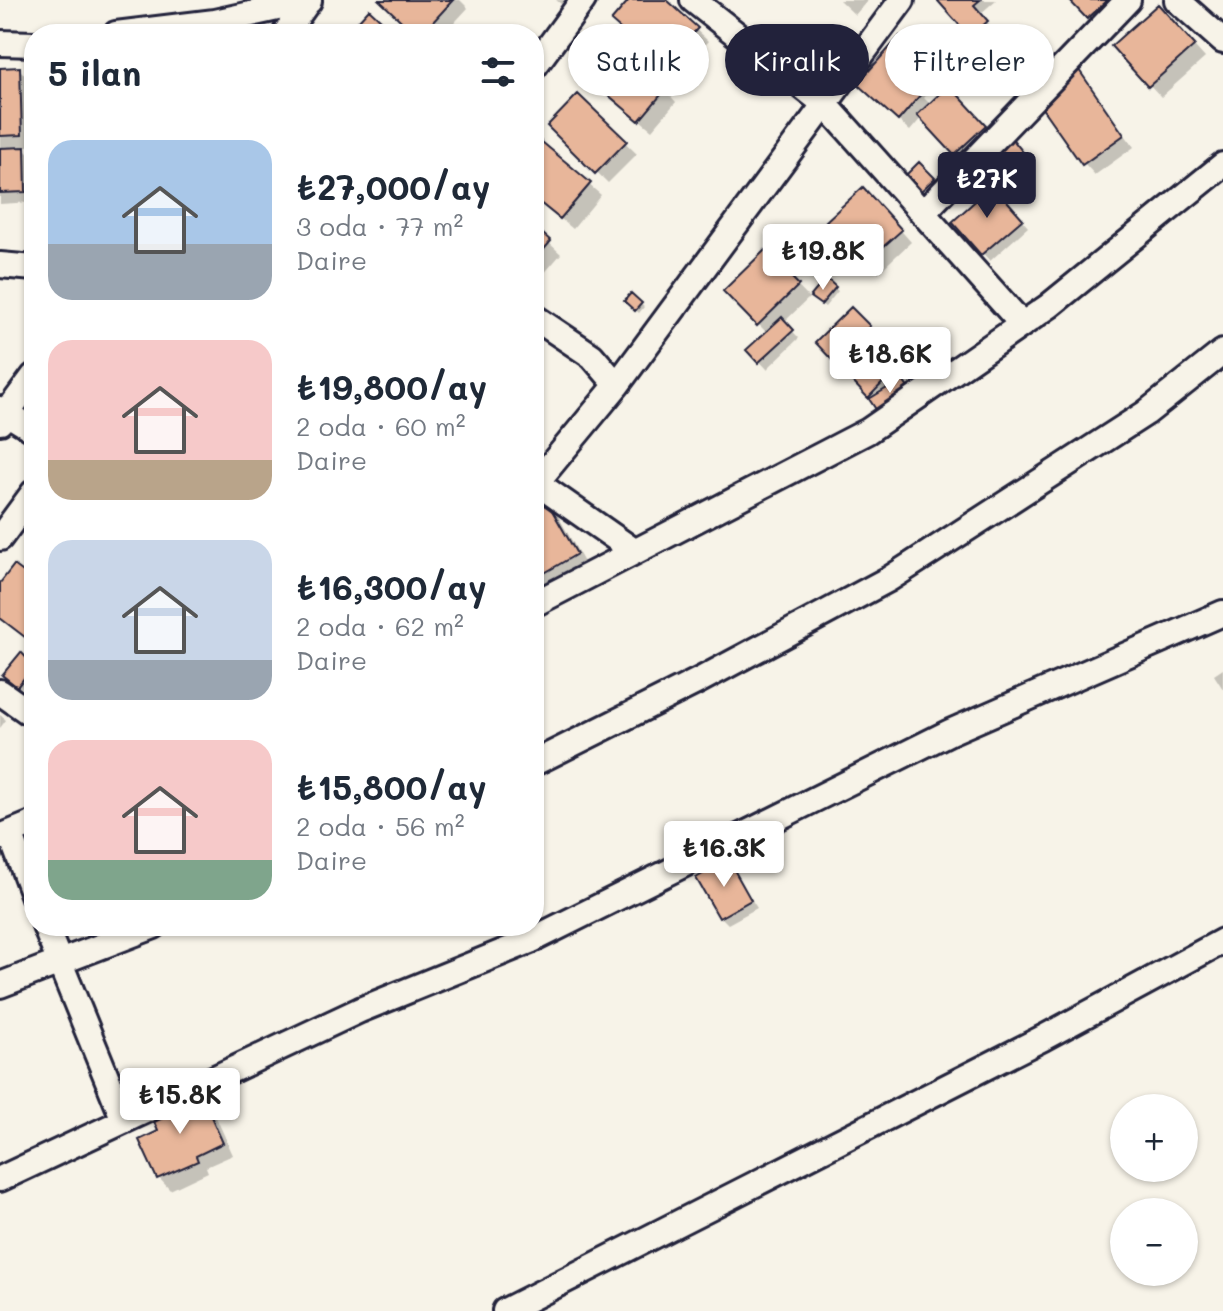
<!DOCTYPE html>
<html lang="tr">
<meta charset="utf-8">
<style>
body{margin:0;font-family:Mali,sans-serif;background:#f6f6f7;color:#1f2937;height:100vh;display:flex;flex-direction:column;font-size:30px;white-space:nowrap}
*{box-sizing:border-box;margin:0}
p{font-size:26px;color:#747a83}
.icon{flex:none;width:44px;height:44px;fill:none;stroke:currentColor;stroke-width:2;stroke-linecap:round;stroke-linejoin:round}
.map{position:relative;flex:1;overflow:hidden}
.side{position:absolute;left:24px;top:24px;width:520px;height:912px;display:flex;flex-direction:column;background:#fff;border-radius:32px;box-shadow:0 2px 6px #0004}
.side>*{flex:none}
.banner{position:absolute;left:568px;top:24px;width:534px;height:72px;display:flex;gap:16px}
.buttons{position:absolute;left:1110px;top:1094px;display:grid;gap:16px}
.buttons a{display:grid;place-items:center;width:88px;height:88px;border-radius:50%;background:#fff;box-shadow:0 2px 6px #0004;font-size:40px}
.price{position:absolute;translate:-50% -68px;padding:0 18px;border-radius:8px;background:#fff;color:#222;font-size:26px;line-height:52px;filter:drop-shadow(0 2px 4px #0008)}
.price::after{content:'';position:absolute;left:50%;top:48px;width:24px;height:18px;margin-left:-12px;background:inherit;clip-path:polygon(0 0,100% 0,50% 100%)}
.price.active{background:#22223b;color:#fff}
ul{padding:0;list-style:none}
li{display:flex;align-items:center;gap:24px;height:200px;padding:0 24px}
li span{display:grid;place-items:center;flex:none;width:224px;height:160px;border-radius:24px;color:#555}
li>.icon{margin-inline-start:auto}
span .icon{width:96px;height:96px;fill:#fffc;stroke-width:1}
li b{font-size:34px}
h2{display:flex;justify-content:space-between;align-items:center;height:96px;padding:0 24px;font-size:34px}
.chip{padding:0 28px;border-radius:36px;background:#fff;box-shadow:0 2px 6px #0004;font-size:28px;line-height:72px}
.chip.active{background:#22223b;color:#fff}
.map>svg:first-child{display:block}
</style>
<div class="map">
<svg width="1223" height="1311" viewBox="0 0 1223 1311">
<rect width="100%" height="100%" fill="#f7f3e8"/>
<filter id="ink" filterUnits="userSpaceOnUse"><feTurbulence type="fractalNoise" baseFrequency=".0125" numOctaves="2"/><feDisplacementMap in="SourceGraphic" scale="16" xChannelSelector="R" yChannelSelector="G"/><feConvolveMatrix kernelMatrix="1 2 1 2 8 2 1 2 1" color-interpolation-filters="sRGB"/></filter>
<g filter="url(#ink)">
<path fill="#0003" d="M382,0H460L468,8L444,34H417Z
M556,0H583L573,13Z
M632,0H664L708,41L675,77L625,32Z
M839,0H868L855,15Z
M940,0H996L980,14L994,30L978,43Z
M1072,0H1110L1119,11L1099,29Z
M1169,18L1205,58L1161,97L1114,46Z
M34,67V139L32,146H21L34,159V253L30,249L32,202L0,204V70L19,69L30,80Z
M931,67L942,78L924,98L931,105L949,88L992,134L963,161L922,117L910,131L871,96Z
M1079,73L1134,147L1095,175L1084,163Z
M601,88L665,90L676,102L652,130Z
M578,97L637,154L608,183L550,126Z
M536,140L601,195L573,229L534,197Z
M1013,141L1024,156L1005,171L991,154Z
M919,165L936,182L926,193L908,176Z
M1000,195L1028,227L990,261L954,222Z
M875,201L911,242L878,273L829,221Z
M534,229L561,254L534,285Z
M765,253L809,298L784,322L799,338L767,369L749,350L767,333L726,291Z
M826,281L838,291L825,307L816,300Z
M631,296L644,307L639,313L626,301Z
M851,309L880,339L873,346L907,381L872,398L818,343Z
M545,502L557,514L586,566L538,594L534,590V509Z
M21,655L34,666V672L21,688L5,675Z
M1223,669V689L1214,675Z
M0,715L6,720L0,728Z
M727,862L757,908L728,924L721,917Z
M200,1095L211,1106L233,1155L206,1167L208,1172L170,1190L159,1178L161,1132Z"/>
<path fill="#e8b69a" stroke="#22223b" stroke-width="2" d="M379,0H453L422,34H415Z
M629,0H667L698,28L663,67L611,21Z
M937,0H980L974,5L988,21L970,37Z
M1069,0H1108L1087,19Z
M1158,4L1195,45L1148,87L1111,46Z
M369,9L396,34H346Z
M900,36L932,66L914,86L922,93L898,121L857,84Z
M613,45L666,89L639,121L587,77Z
M27,65H34V139H31Z
M20,67L22,135L0,136V68Z
M1079,70L1124,135L1082,165L1037,101Z
M949,85L986,125L954,155L917,115Z
M578,94L627,141L595,174L547,126Z
M1010,136L1023,152L1001,169L988,153Z
M536,137L591,183L560,219L534,198Z
M25,147L26,192L0,193V148Z
M919,162L935,178L921,191L905,176Z
M31,178H34V250H28Z
M993,185L1023,219L981,255L952,222Z
M863,187L902,230L865,263L826,221Z
M534,226L551,241L534,261Z
M765,250L799,285L757,326L723,291Z
M826,278L836,287L821,305L810,297Z
M631,293L642,303L635,311L624,301Z
M851,307L870,326L863,333L897,368L868,398L815,342Z
M782,317L794,330L758,363L746,350Z
M902,379L910,391L877,411L869,399Z
M546,500L577,554L534,579V506Z
M14,565L34,580V644L0,618V583Z
M21,652L34,666L17,687L2,675Z
M728,859L751,900L719,918L696,878Z
M200,1092L223,1143L196,1156L198,1161L157,1179L139,1140L158,1131L151,1115Z"/>
<g fill="none" stroke-linecap="round" stroke-linejoin="round">
<g stroke="#22223b" stroke-width="30">
<path id="minor" d="M693,0L826,105L1022,324
M1177,0L1223,41
M116,34L215,22L309,1
M285,34L309,0
M0,43L34,44
M534,67L583,0
M923,213L1128,0
M0,265L34,268
M534,317L592,356L617,385
M0,409L34,430
M0,422L34,376
M534,481L634,551
M536,483L617,385L902,0
M0,538L34,492
M534,604L868,431L1049,306L1223,165
M0,692L34,716
M534,763L700,680L889,579L1146,413L1223,352
M10,833L34,897
M0,837L34,823
M45,926L124,1120
M0,985L154,926
M0,1179L360,1010L530,941L950,732L1223,613
M505,1311L1043,1038L1223,941"/>
</g>
<use href="#minor" stroke="#f7f3e8" stroke-width="24"/>
</g>
</g>
</svg>
<div class="buttons">
<a>+</a>
<a>−</a>
</div>
<b class="price active" style="left:987px;top:220px">₺27K</b>
<b class="price" style="left:823px;top:292px">₺19.8K</b>
<b class="price" style="left:890px;top:395px">₺18.6K</b>
<b class="price" style="left:724px;top:889px">₺16.3K</b>
<b class="price" style="left:180px;top:1136px">₺15.8K</b>
<div class="banner">
<a class="chip">Satılık</a>
<a class="chip active">Kiralık</a>
<a class="chip">Filtreler</a>
</div>
<section class="side">
<h2>5 ilan<svg class="icon" aria-label="filters" viewBox="0 0 24 24"><path d="M4 7h16M4 17h16"/><circle cx="9" cy="7" r="2"/><circle cx="15" cy="17" r="2"/></svg></h2>
<ul>
<li><span style="background:linear-gradient(#a9c7e8 65%,#9aa5b1 0)"><svg class="icon" aria-label="home" viewBox="0 0 24 24"><path d="M3 11l9-7 9 7M6 9v11h12V9"/></svg></span><div><b>₺27,000/ay</b><p>3 oda · 77 m²</p><p>Daire</p></div></li>
<li><span style="background:linear-gradient(#f6c9c9 75%,#b9a48a 0)"><svg class="icon" aria-label="home" viewBox="0 0 24 24"><path d="M3 11l9-7 9 7M6 9v11h12V9"/></svg></span><div><b>₺19,800/ay</b><p>2 oda · 60 m²</p><p>Daire</p></div></li>
<li><span style="background:linear-gradient(#c9d6e8 75%,#9aa5b1 0)"><svg class="icon" aria-label="home" viewBox="0 0 24 24"><path d="M3 11l9-7 9 7M6 9v11h12V9"/></svg></span><div><b>₺16,300/ay</b><p>2 oda · 62 m²</p><p>Daire</p></div></li>
<li><span style="background:linear-gradient(#f6c9c9 75%,#7fa58c 0)"><svg class="icon" aria-label="home" viewBox="0 0 24 24"><path d="M3 11l9-7 9 7M6 9v11h12V9"/></svg></span><div><b>₺15,800/ay</b><p>2 oda · 56 m²</p><p>Daire</p></div></li>
</ul>
</section>
</div>
